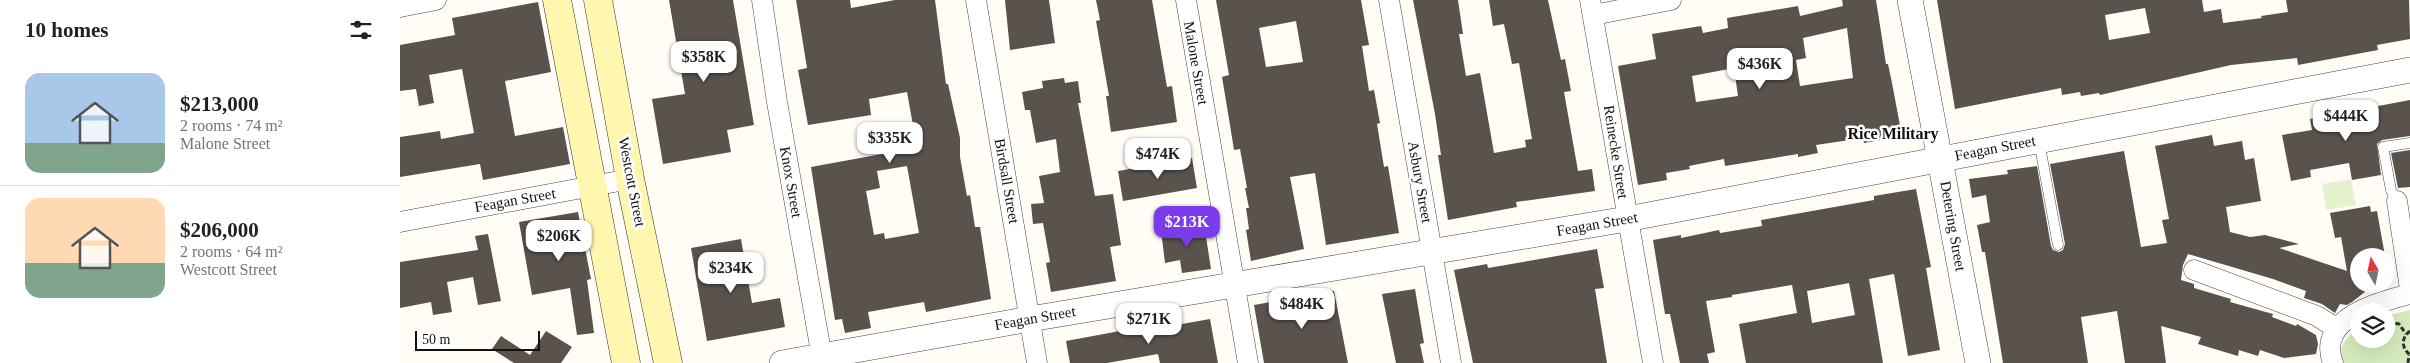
<!DOCTYPE html>
<meta charset="utf-8">
<style>
body{margin:0;font-family:"Times New Roman",serif;background:#f2f2f2;color:#202124;height:100vh;display:flex;flex-direction:column;font-size:19px;white-space:nowrap}
*{box-sizing:border-box;margin:0}
p{font-size:16px;color:#757577}
.icon{flex:none;width:28px;height:28px;fill:none;stroke:currentColor;stroke-width:2;stroke-linecap:round;stroke-linejoin:round}
.map{position:relative;flex:1;overflow:hidden}
.side{display:flex;flex-direction:column;background:#fff;width:400px}
.side>*{flex:none}
.needle{width:32px;rotate:351deg}
.fabs{position:absolute;left:1950px;top:248px;display:grid;gap:10px}
.fabs a{display:grid;place-items:center;width:45px;height:45px;border-radius:50%;background:#fff;box-shadow:0 5px 20px #0002;font-size:25px}
.scale{position:absolute;left:15px;bottom:12px;width:125px;box-sizing:border-box;padding-left:5px;border:2px solid #111;border-top:0;font-size:14px;line-height:18px;white-space:nowrap;color:#111;-webkit-text-stroke:4px #fff;paint-order:stroke}
.price{position:absolute;translate:-50% -42px;padding:0 11px;border-radius:10px;background:#fff;color:#222;font-size:16px;line-height:32px;filter:drop-shadow(0 1px 2px #0008)}
.price::after{content:'';position:absolute;left:50%;top:30px;width:15px;height:11px;margin-left:-8px;background:inherit;clip-path:polygon(0 0,100% 0,50% 100%)}
.price.selected{background:#7c3aed;color:#fff}
ul{padding:0;list-style:none}
li{display:flex;align-items:center;gap:15px;height:125px;padding:0 25px}
li+li{border-top:1px solid #e0e0e0}
li span{display:grid;place-items:center;flex:none;width:140px;height:100px;border-radius:15px;color:#555}
li>.icon{margin-inline-start:auto}
span .icon{width:60px;height:60px;fill:#fffc;stroke-width:1}
li b{font-size:21px}
h2{display:flex;justify-content:space-between;align-items:center;height:60px;padding:0 25px;font-size:21px}
main{display:flex;flex:1;min-height:0}
.map>svg:first-child{display:block}
</style>
<main>
<section class="side">
<h2>10 homes<svg class="icon" aria-label="filters" viewBox="0 0 24 24"><path d="M4 7h16M4 17h16"/><circle cx="9" cy="7" r="2"/><circle cx="15" cy="17" r="2"/></svg></h2>
<ul>
<li><span style="background:linear-gradient(#a9c7e8 70%,#7fa58c 0)"><svg class="icon" aria-label="home" viewBox="0 0 24 24"><path d="M3 11l9-7 9 7M6 9v11h12V9"/></svg></span><div><b>$213,000</b><p>2 rooms · 74 m²</p><p>Malone Street</p></div></li>
<li><span style="background:linear-gradient(#ffd9b3 65%,#7fa58c 0)"><svg class="icon" aria-label="home" viewBox="0 0 24 24"><path d="M3 11l9-7 9 7M6 9v11h12V9"/></svg></span><div><b>$206,000</b><p>2 rooms · 64 m²</p><p>Westcott Street</p></div></li>
</ul>
</section>
<div class="map">
<svg width="2010" height="363" viewBox="0 0 2010 363">
<rect width="100%" height="100%" fill="#fffdf5"/>
<path fill="#d5ebbd" d="M2010,310V363H1944C1936,348 1946,339 1956,329L1959,328V339H1986V316Z"/>
<path fill="#e6f2cf" d="M1951,179L1956,205L1926,210L1922,184Z"/>
<path fill="#5a524d" fill-rule="evenodd" d="M269,0H333L354,125L327,130L331,152L263,164L252,99L285,94Z
M396,0H450L451,8L495,0H535L546,84H548L560,138V157L567,196L570,195L575,227H580L591,299L526,312L524,302L468,312L471,328L445,333L442,319L435,320L411,167L493,152L490,135L514,131L507,92L469,99L471,115L408,125L398,70L407,68ZM507,166L519,233L485,239L484,233L474,235L466,191L480,188L477,171Z
M605,0H649L655,43L610,50Z
M696,0H752L767,87L772,86L777,122L711,132L706,96H709L696,21L700,20Z
M816,0H961L969,45L962,46L969,91L974,90L980,123L977,124L984,167L988,166L999,233L926,245L915,173L890,177L904,249L851,261L846,230L849,229L846,208H849L845,188H847L840,149L834,150L830,125L822,77L829,75ZM896,21L903,62L866,67L859,28Z
M1013,0H1058L1063,34H1059L1066,76L1080,73L1094,153L1126,147L1125,140L1132,139L1119,63L1112,64L1104,24L1093,26L1089,0H1148L1161,60L1165,59L1171,91L1164,92L1178,171L1192,169L1195,191L1116,202L1117,207L1048,220L1038,155H1041L1035,114Z
M1442,0H1476L1486,64H1488L1492,83L1502,136L1464,143L1463,138L1416,145L1418,153L1398,157V154L1325,166L1324,159L1289,166L1290,169L1266,173L1267,180L1238,185L1218,66L1256,59L1252,34L1301,26L1303,33L1328,28L1327,18L1398,6L1400,16L1443,6ZM1447,28L1453,78L1400,86L1396,60L1406,58L1403,38ZM1334,68L1338,96L1296,102L1292,76Z
M1537,0H1802L1804,12L1821,9L1823,23L1862,18L1861,16L1888,12L1886,0H2009L2010,39L1977,45L1978,50L1898,65L1897,58L1831,65L1700,95L1699,93L1681,96L1680,92L1662,95L1661,88L1555,109ZM1745,8L1750,33L1709,40L1705,15Z
M138,2L151,72L105,81L115,136L163,127L170,164L83,180L80,164L0,177V137L40,131L41,139L74,133L62,69L29,75L34,103L19,106L16,89L0,91V45L55,35L52,18Z
M664,78L665,83L678,81L681,103H678L695,196L713,194L721,245L710,247L716,281L651,292L646,263L650,262L643,223L633,224L631,204L644,203L639,176L660,172L656,139L636,143L630,110H625L622,92L643,88L642,81Z
M2010,100V136L1982,140L1977,144L1981,175L1952,180L1949,163L1910,170L1911,177L1891,181L1882,135L1912,130L1910,119L1938,114L1939,122L1975,116L1973,107Z
M1812,135L1814,146L1842,141L1845,160L1854,158L1861,201L1826,207L1830,232L1850,237L1865,235L1899,244L1879,248L1947,271L1941,237L1935,238L1930,213L1970,206L1971,212L1977,211L1985,256H1959V284H1975L1952,302L1947,305L1940,304L1935,313L1922,304L1904,298L1906,291L1873,279L1788,254L1783,265L1781,280L1794,284V288L1831,299L1830,302L1873,314L1872,317L1896,326L1897,324L1916,335L1918,344L1916,354L1884,358L1860,350L1858,356L1839,350L1838,356L1798,344L1801,337L1761,326L1766,363H1725L1717,311L1681,317L1688,363H1603L1585,252H1582L1577,225L1590,222L1586,195L1572,198L1569,179L1608,174L1607,170L1637,166L1651,246L1653,250L1659,252L1663,250L1665,244L1650,164L1724,151L1741,247L1767,243L1762,220L1769,219L1755,146Z
M2010,150V187L1998,188L1991,153Z
M792,158L797,188L723,201L718,171Z
M1516,189L1531,267L1526,268L1540,350L1508,356L1494,274L1469,279L1483,363H1346L1339,324L1397,313L1392,285L1332,295V297L1306,301L1315,352L1307,354L1309,363H1280L1270,314H1265L1253,240L1281,235V238L1319,230L1320,233L1362,226L1361,220L1474,200V196ZM1449,283L1455,315L1412,323L1407,291Z
M178,212L191,279L187,280L194,333L177,335L170,288L132,295L119,222Z
M804,224L811,269L782,273L780,260L765,263L761,230Z
M88,234L101,301L78,305L73,277L47,282L52,312L33,315L31,302L0,308V262L78,250L75,236Z
M341,239L352,303L380,298L385,327L307,341L291,248Z
M1197,249L1204,288L1195,289L1207,363H1073L1054,270L1087,264L1088,268Z
M1015,289L1024,343L1020,344L1024,363H996L982,294Z
M934,291L948,363H864L854,305Z
M810,319L818,363H760L758,354L707,363H670L666,341L736,328L737,332Z
M146,331L172,347L161,363H114L92,349L101,336L130,355Z"/>
<g fill="none" stroke-linecap="round" stroke-linejoin="round">
<g stroke="#444" stroke-width="11">
<path id="service" d="M1639,141L1658,245
M1997,201L1991,190L1983,147L2010,143"/>
</g>
<g stroke="#444" stroke-width="21">
<path id="minor" d="M362,0L377,102L423,363
M576,0L637,363
M786,0L848,363
M989,0L1051,363
M1190,0L1253,363
M0,7L36,0
M1193,15L1271,0
M1997,201L2010,289
M0,222L230,179
M1794,270L1917,316L1936,328
M1933,363C1916,318 1979,302 2010,294"/>
</g>
<g stroke="#444" stroke-width="26">
<path id="tertiary" d="M1510,0L1578,363
M382,363L630,319L1227,219L2010,70"/>
</g>
<g stroke="#333" stroke-width="29">
<path id="secondary" d="M157,0L226,363
M198,0L230,179L268,363"/>
</g>
<path stroke="#333" stroke-width="3" stroke-dasharray="5 2.5" stroke-linecap="butt" d="M1988,322L1999,324L2006,334
M2010,331C2001,338 2001,347 2010,355
M2008,363L2009,355"/>
<use href="#service" stroke="#fff" stroke-width="10"/>
<use href="#minor" stroke="#fff" stroke-width="20"/>
<use href="#tertiary" stroke="#fff" stroke-width="25"/>
<use href="#secondary" stroke="#fff6b0" stroke-width="28"/>
</g>
<g text-anchor="middle" dominant-baseline="central" stroke-width="5" stroke-linejoin="round" paint-order="stroke">
<g font-size="15" fill="#111" stroke="#fff">
<text transform="translate(796 63) rotate(80)">Malone Street</text>
<text transform="translate(1595 148) rotate(-11)">Feagan Street</text>
<text transform="translate(1216 152) rotate(81)">Reinecke Street</text>
<text transform="translate(607 181) rotate(80)">Birdsall Street</text>
<text transform="translate(232 182) rotate(79)">Westcott Street</text>
<text transform="translate(391 182) rotate(80)">Knox Street</text>
<text transform="translate(1020 182) rotate(80)">Asbury Street</text>
<text transform="translate(115 200) rotate(-10)">Feagan Street</text>
<text transform="translate(1197 224) rotate(-10)">Feagan Street</text>
<text transform="translate(1553 226) rotate(80)">Detering Street</text>
<text transform="translate(635 318) rotate(-10)">Feagan Street</text>
</g>
<g font-size="16" font-weight="bold" fill="#111" stroke="#fff">
<text x="1493" y="133">Rice Military</text>
</g>
</g>
</svg>
<div class="fabs">
<a><svg class="needle" viewBox="-14 -14 28 28"><path d="M0-13l5 13h-10z" fill="#e53935"/><path d="M0 13l5-13h-10z" fill="#757577"/></svg></a>
<a><svg class="icon" aria-label="layers" viewBox="0 0 24 24"><path d="M12 4l9 5-9 5-9-5zM3 14l9 5 9-5"/></svg></a>
</div>
<div class="scale">50 m</div>
<b class="price" style="left:304px;top:83px">$358K</b>
<b class="price" style="left:1360px;top:90px">$436K</b>
<b class="price" style="left:1946px;top:142px">$444K</b>
<b class="price" style="left:490px;top:164px">$335K</b>
<b class="price" style="left:758px;top:180px">$474K</b>
<b class="price selected" style="left:787px;top:248px">$213K</b>
<b class="price" style="left:159px;top:262px">$206K</b>
<b class="price" style="left:331px;top:294px">$234K</b>
<b class="price" style="left:902px;top:330px">$484K</b>
<b class="price" style="left:749px;top:345px">$271K</b>
</div>
</main>
